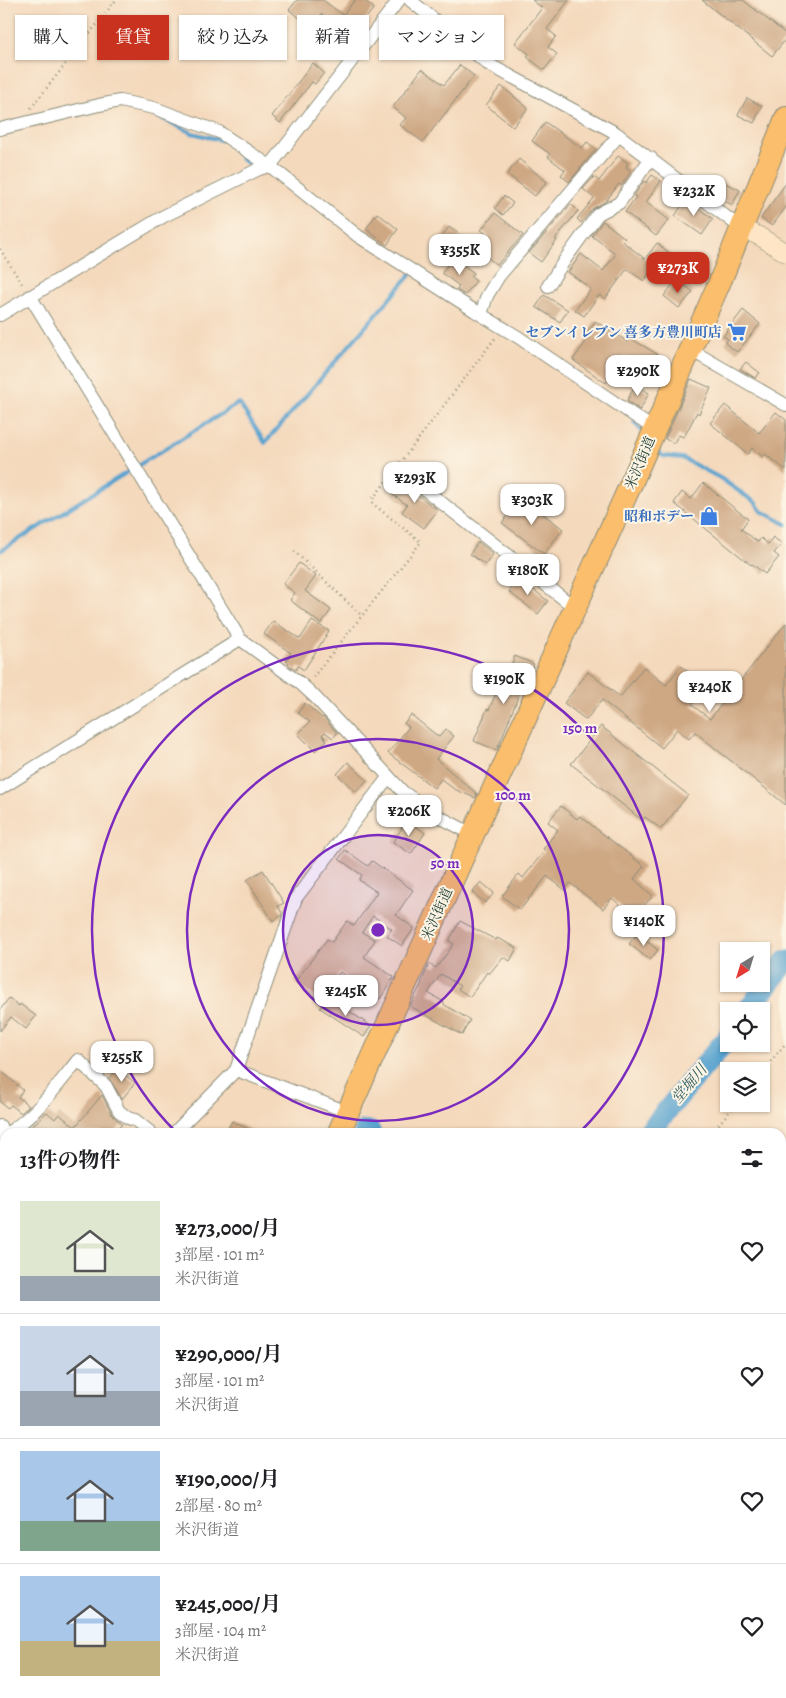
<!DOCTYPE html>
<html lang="ja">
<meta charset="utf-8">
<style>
body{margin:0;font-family:Alegreya,"Noto Serif JP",serif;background:#f2f2f2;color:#202124;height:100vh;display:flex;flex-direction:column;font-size:19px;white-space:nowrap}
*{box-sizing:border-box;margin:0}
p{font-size:16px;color:#757577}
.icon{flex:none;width:28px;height:28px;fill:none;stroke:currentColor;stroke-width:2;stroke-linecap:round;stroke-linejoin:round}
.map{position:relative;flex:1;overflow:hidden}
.sheet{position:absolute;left:0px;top:1128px;width:786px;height:571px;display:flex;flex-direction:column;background:#fff;border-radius:15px 15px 0 0;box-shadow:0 1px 4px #0004}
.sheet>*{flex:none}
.top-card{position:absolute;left:15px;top:15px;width:500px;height:45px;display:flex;gap:10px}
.needle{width:32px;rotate:218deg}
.tools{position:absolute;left:720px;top:942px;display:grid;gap:10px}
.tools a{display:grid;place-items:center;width:50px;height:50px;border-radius:0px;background:#fff;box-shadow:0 1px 4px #0004;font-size:25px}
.price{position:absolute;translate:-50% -42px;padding:0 11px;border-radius:10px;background:#fff;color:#222;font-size:16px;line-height:32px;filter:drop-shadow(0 1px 2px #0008)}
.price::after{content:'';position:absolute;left:50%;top:30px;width:15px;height:11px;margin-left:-8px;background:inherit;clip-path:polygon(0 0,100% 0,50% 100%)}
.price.active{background:#c8321e;color:#fff}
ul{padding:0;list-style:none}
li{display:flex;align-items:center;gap:15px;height:125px;padding:0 20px}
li+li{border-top:1px solid #e0e0e0}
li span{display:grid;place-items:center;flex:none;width:140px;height:100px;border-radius:0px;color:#555}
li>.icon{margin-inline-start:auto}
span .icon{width:60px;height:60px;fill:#fffc;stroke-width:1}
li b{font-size:21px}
h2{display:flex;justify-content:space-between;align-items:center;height:60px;padding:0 20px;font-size:21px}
.tag{padding:0 18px;border-radius:0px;background:#fff;box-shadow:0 1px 4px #0004;font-size:18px;line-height:45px}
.tag.active{background:#c8321e;color:#fff}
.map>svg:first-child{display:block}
</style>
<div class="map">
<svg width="786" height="1698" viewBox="0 0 786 1698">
<rect width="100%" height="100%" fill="#fcf5e5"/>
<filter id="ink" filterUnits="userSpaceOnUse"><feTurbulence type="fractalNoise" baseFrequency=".02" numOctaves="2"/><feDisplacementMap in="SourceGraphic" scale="10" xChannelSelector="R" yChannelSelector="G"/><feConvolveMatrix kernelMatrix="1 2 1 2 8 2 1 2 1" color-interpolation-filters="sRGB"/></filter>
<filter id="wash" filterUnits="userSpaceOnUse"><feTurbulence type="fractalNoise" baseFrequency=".0096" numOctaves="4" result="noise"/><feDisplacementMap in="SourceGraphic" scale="20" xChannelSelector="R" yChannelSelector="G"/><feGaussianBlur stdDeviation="1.12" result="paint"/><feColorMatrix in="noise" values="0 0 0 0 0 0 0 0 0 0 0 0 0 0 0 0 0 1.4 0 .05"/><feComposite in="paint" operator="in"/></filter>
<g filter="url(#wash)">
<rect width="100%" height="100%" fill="#f4d9bc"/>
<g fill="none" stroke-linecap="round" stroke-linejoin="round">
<path stroke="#57a2cf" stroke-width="4" d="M151,113L192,133L221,140
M235,149L242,159L255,168
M634,422L644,434
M654,448L663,456L682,458L720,478L756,503L761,511L786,524
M0,551L239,403L265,443L411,274"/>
<path stroke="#57a2cf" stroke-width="22" d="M747,1011L786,961
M365,1131L370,1132
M649,1132L729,1036
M0,1588L5,1583"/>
</g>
<g id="blocks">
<path fill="#cea783" d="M297,0H323L343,15L355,0H364L374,8L351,37L349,36L340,47L330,39L339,28L321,14L311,27L289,10Z
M532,0H569L547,29L556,36L548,47L557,54L544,70L527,57L529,54L515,43L542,8Z
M702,0H743L786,34V39L772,56Z
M313,63L324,73L315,84L312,82L280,123L272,116Z
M460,65L474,76L423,142L400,125L406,118L393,107L422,69L444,85Z
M501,86L528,108L513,127L486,105Z
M747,98L762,106L754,123L738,115Z
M545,122L582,148L587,142L596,149L569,182L561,175L565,170L548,157L550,154L532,141Z
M618,156L628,163L626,167L631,171L621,186L619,184L606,201L592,209L581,223L577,219L594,198L583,189L594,177L599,181Z
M519,159L547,182L535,196L507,174Z
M652,175L661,181L646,202L669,220L656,236L625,212L636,197L634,196L644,181L646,183Z
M713,177L740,190L732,205L706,191Z
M786,183V207L772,226L761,218Z
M504,196L513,203L503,215L495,208Z
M686,199L713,219L702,235L675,216Z
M571,204L578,211L555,239L557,240L541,262L529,253Z
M377,213L398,229L387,245L366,229Z
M495,213L523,235L497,265L479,251L490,237L481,230Z
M603,221L625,238L622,241L645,259L657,243L672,255L664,264L659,260L644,281L627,269L605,299L599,295L584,316L575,310L591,289L568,272L581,254L603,271L616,254L592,236Z
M449,227L460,235L448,253L436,244Z
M453,257L474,273L471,277L476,281L465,295L457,290L459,286L442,273Z
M677,279L693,292L679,308L664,296Z
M544,295L568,310L560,322L536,307Z
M743,310L760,324L737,352L725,343L728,339L723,336Z
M595,321L628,342L630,338L662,357L653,372L625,356L606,383L573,360L590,336L587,334Z
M746,362L760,373L755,378L740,369Z
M691,379L711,388L699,414L697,412L684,437L678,435L674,443L665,439Z
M635,385L649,393L640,410L627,401Z
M725,405L759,433L776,412L786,420V470L765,454L763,457L752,448L748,454L710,423Z
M404,479L415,488L412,491L438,510L424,528L402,512L407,505L392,494Z
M703,483L748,519L741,529L758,542L761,538L768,544L773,537L782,544L774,553L779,557L765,574L752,564L751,565L674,503L682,492L691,499Z
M521,497L563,529L544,554L502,523Z
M478,542L493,554L485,565L470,554Z
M299,563L316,576L305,591L331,610L321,624L290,600L295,593L283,584Z
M521,577L532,585L530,587L548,601L538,614L509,592Z
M273,621L300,639L312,621L329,631L304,670L298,666L296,670L288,664L289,663L286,661L291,653L264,634Z
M786,623V805L695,732L689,739L677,729L662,748L602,700L586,720L564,703L588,672L620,697L644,667L666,685L681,666L707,686L692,705L710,719Z
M515,656L534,664L524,688L522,687L497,750L474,741L487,709L489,710L500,684L504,685Z
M305,703L322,718L323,717L337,733L333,738L325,732L322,735L327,740L315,751L298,734L310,722L298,713Z
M411,715L439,737L446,729L454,736L436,759L477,794L475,798L454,789L441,779L434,788L388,753L409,727L404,723Z
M601,726L688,795L661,829L645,817L642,820L571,764Z
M348,762L367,780L356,792L337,774Z
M561,806L577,819L580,816L644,866L634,879L653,896L633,917L612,898L603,909L570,883L565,890L547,876L520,910L502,896L519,874L523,878L545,850L543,849L558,830L548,822Z
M407,820L425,833L411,854L393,842Z
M345,850L368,866L372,861L413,890L396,915L414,928L402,946L387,936L392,929L373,916L362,932L375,940L364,957L394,977L380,999L340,972L320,1000L295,982L327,939L332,942L347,921L354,926L377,892L359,880L362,875L339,859Z
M263,870L284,903L278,906L282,913L281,916L273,921L247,880Z
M481,882L494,893L485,903L472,892Z
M460,921L496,940L497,938L517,948L510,961L503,957L489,974L487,972L470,997L458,989L460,986L441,974L428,993L444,1002L443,1004L470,1020L462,1035L410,1006L422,983H421L429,964L436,968L454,944L449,941Z
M637,934L658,950L650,960L629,944Z
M328,997L371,1026L364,1037L320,1008Z
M9,998L19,1006L20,1004L36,1016L26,1029L11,1017L0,1031V1010Z
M118,1069L135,1083L122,1099L109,1078Z
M0,1070L23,1090L18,1097L29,1106L21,1113L11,1105L8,1108L0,1102Z
M102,1095L112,1115L122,1124L115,1132H26L47,1112L55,1119L59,1114L75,1127Z
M232,1121L255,1132H226Z"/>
</g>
</g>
<g filter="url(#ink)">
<use href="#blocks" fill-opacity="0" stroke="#8a8b78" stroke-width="1"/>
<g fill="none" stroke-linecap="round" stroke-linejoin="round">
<g stroke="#8a8b78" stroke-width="14">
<path id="street" d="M410,0L488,64L616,133L741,228
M0,129L99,105L120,101L154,108L219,132L270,166L358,236L475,311L518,337L654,429
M548,286L566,258L598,214L619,203L651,158
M30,296L240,639L300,683L314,696L403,792L434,814L472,834
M481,314L487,296L499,276L619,135
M0,315L164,216L259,169L270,166L399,0
M689,349L786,405
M423,488L574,607
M0,789L240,639
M236,1070L348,1112
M0,1126L5,1139L4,1225L0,1256
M9,1132C37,1114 57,1086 78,1060L106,1086L119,1111L128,1118L135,1120L150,1132
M175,1132L236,1070L296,898L387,779
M781,1246L786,1245
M0,1258V1269L5,1285
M0,1306L5,1305
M0,1440L5,1434"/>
</g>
<g stroke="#8a8b78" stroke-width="19">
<path id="secondary" d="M741,228L759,236L786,253
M237,1698L239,1694"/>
</g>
<g stroke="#8a8b78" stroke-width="24">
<path id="highway" d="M339,1132L630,486L721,279L786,118
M781,1295L786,1294
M86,1698L90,1694"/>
</g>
<path stroke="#8a8b78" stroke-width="2.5" stroke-dasharray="1 4" stroke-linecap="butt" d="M31,108L116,0
M0,249L24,287
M294,551L362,616
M313,677L421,542L373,504L372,500L496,337
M761,1073L786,1043
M712,1132L736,1104
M781,1326L786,1325
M781,1411L786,1405
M781,1561L786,1565
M219,1698L220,1694
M558,1698L561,1694"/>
<use href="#street" stroke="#fff" stroke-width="12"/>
<use href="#secondary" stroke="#fde5c5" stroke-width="18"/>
<use href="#highway" stroke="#fabe6d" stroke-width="22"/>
</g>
</g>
<circle cx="378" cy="930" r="95" fill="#7b2cbf" fill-opacity=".12"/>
<g fill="none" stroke="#7b2cbf" stroke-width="2.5">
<circle cx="378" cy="930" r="95"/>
<circle cx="378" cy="930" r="191"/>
<path d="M176 1132A286 286 0 1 1 580 1132"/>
</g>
<defs>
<g id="supermarket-bare" transform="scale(1.5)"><path d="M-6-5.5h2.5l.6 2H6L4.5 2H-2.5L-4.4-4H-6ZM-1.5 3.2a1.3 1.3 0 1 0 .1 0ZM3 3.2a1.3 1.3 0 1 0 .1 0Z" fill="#3f7fe0" stroke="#fcf5e5" stroke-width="2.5" paint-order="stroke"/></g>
<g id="shop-bare" transform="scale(1.5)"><path d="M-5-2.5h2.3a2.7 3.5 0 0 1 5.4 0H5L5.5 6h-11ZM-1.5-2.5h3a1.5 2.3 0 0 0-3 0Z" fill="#3f7fe0" stroke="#fcf5e5" stroke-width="2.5" paint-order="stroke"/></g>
</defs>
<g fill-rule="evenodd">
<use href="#supermarket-bare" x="737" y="332"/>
<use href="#shop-bare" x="709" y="516"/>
</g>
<g text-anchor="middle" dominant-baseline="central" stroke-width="4" stroke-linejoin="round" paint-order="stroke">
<g font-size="14" font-weight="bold" fill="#366cbe" stroke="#fcf5e5" text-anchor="end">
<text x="722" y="332">セブンイレブン 喜多方豊川町店</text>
<text x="694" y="516">昭和ボデー</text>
</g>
<g font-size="14" fill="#1f3d34" stroke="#fcf5e5">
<text transform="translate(640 463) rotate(-67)">米沢街道</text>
<text transform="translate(437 914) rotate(-66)">米沢街道</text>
</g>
<g font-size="15" font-style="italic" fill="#305b62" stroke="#fcf5e5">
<text transform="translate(689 1084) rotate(-50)">堂堀川</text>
</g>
</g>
<circle cx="378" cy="930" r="8" fill="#7b2cbf" stroke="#fcf5e5" stroke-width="2.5"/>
<g font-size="15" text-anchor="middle" font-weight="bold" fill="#7b2cbf" stroke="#fcf5e5" stroke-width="4" stroke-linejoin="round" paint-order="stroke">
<text x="580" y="733">150 m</text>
<text x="513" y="800">100 m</text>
<text x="445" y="868">50 m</text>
</g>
</svg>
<div class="tools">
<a><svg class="needle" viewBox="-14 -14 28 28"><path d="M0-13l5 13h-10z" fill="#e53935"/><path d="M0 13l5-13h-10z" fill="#757577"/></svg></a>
<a><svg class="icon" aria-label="locate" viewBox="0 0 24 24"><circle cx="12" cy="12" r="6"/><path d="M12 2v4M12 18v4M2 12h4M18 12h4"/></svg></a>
<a><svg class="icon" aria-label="layers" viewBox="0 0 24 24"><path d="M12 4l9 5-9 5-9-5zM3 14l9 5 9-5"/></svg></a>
</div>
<b class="price" style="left:694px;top:217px">¥232K</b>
<b class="price" style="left:460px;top:276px">¥355K</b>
<b class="price active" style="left:678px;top:294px">¥273K</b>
<b class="price" style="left:638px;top:397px">¥290K</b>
<b class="price" style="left:415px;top:504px">¥293K</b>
<b class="price" style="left:532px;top:526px">¥303K</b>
<b class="price" style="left:528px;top:596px">¥180K</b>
<b class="price" style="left:504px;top:705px">¥190K</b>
<b class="price" style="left:710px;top:713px">¥240K</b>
<b class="price" style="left:409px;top:837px">¥206K</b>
<b class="price" style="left:644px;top:947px">¥140K</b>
<b class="price" style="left:346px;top:1017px">¥245K</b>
<b class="price" style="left:122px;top:1083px">¥255K</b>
<div class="top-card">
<a class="tag">購入</a>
<a class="tag active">賃貸</a>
<a class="tag">絞り込み</a>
<a class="tag">新着</a>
<a class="tag">マンション</a>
</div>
<section class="sheet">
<h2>13件の物件<svg class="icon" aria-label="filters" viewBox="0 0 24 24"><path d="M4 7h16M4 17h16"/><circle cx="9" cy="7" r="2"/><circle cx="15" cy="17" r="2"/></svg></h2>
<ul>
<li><span style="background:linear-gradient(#dfe7d0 75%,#9aa5b1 0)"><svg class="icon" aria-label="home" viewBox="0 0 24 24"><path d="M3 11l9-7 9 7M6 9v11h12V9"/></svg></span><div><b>¥273,000/月</b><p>3部屋 · 101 m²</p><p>米沢街道</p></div><svg class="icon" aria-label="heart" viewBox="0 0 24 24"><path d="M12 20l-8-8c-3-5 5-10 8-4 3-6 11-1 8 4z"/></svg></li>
<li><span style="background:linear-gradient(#c9d6e8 65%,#9aa5b1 0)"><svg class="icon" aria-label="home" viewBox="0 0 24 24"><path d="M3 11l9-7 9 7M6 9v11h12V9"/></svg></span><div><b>¥290,000/月</b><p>3部屋 · 101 m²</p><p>米沢街道</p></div><svg class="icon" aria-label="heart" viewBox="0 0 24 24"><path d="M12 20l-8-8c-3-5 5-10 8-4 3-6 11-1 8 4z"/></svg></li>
<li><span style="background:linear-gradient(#a9c7e8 70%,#7fa58c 0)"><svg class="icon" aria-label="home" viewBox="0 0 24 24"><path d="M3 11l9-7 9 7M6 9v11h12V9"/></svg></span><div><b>¥190,000/月</b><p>2部屋 · 80 m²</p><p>米沢街道</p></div><svg class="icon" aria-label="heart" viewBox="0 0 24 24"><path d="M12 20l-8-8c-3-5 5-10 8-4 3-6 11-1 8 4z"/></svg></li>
<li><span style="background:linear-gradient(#a9c7e8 65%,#c2b280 0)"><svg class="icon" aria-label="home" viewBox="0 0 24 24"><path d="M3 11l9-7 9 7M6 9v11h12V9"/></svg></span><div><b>¥245,000/月</b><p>3部屋 · 104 m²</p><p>米沢街道</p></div><svg class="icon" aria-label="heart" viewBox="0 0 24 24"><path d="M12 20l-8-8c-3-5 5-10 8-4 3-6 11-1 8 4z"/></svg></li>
</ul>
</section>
</div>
